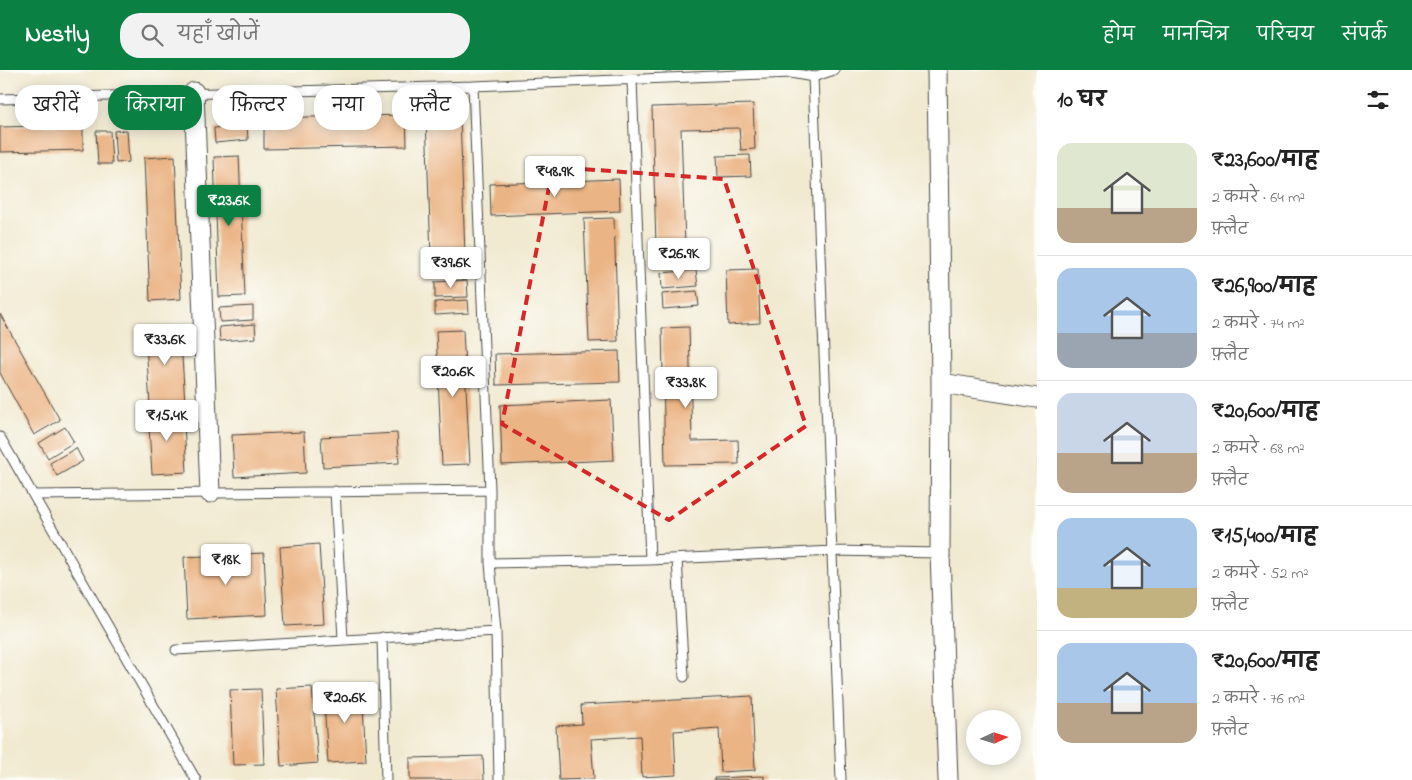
<!DOCTYPE html>
<html lang="hi">
<meta charset="utf-8">
<style>
body{margin:0;font-family:"Indie Flower","Playpen Sans Deva",sans-serif;background:#f2f2f2;color:#222;height:100vh;display:flex;flex-direction:column;font-size:19px;white-space:nowrap}
*{box-sizing:border-box;margin:0}
p{font-size:16px;color:#767676}
.icon{flex:none;width:28px;height:28px;fill:none;stroke:currentColor;stroke-width:2;stroke-linecap:round;stroke-linejoin:round}
.map{position:relative;flex:1;overflow:hidden}
.panel{display:flex;flex-direction:column;background:#fff;width:375px}
.panel>*{flex:none}
.banner{position:absolute;left:15px;top:15px;width:475px;height:45px;display:flex;gap:10px}
.needle{width:32px;rotate:86deg}
.controls{position:absolute;left:966px;top:640px;display:grid;gap:10px}
.controls a{display:grid;place-items:center;width:55px;height:55px;border-radius:50%;background:#fff;box-shadow:0 2px 12px #0003;font-size:25px}
.price{position:absolute;translate:-50% -42px;padding:0 11px;border-radius:5px;background:#fff;color:#222;font-size:16px;line-height:32px;filter:drop-shadow(0 1px 2px #0008)}
.price::after{content:'';position:absolute;left:50%;top:30px;width:15px;height:11px;margin-left:-8px;background:inherit;clip-path:polygon(0 0,100% 0,50% 100%)}
.price.selected{background:#0b8043;color:#fff}
ul{padding:0;list-style:none}
li{display:flex;align-items:center;gap:15px;height:125px;padding:0 20px}
li+li{border-top:1px solid #e0e0e0}
li span{display:grid;place-items:center;flex:none;width:140px;height:100px;border-radius:15px;color:#555}
li>.icon{margin-inline-start:auto}
span .icon{width:60px;height:60px;fill:#fffc;stroke-width:1}
li b{font-size:21px}
h2{display:flex;justify-content:space-between;align-items:center;height:60px;padding:0 20px;font-size:21px}
.pill{padding:0 18px;border-radius:20px;background:#fff;box-shadow:0 2px 12px #0003;font-size:18px;line-height:45px}
.pill.selected{background:#0b8043;color:#fff}
header{display:flex;align-items:center;gap:30px;box-sizing:border-box;height:70px;padding:0 25px;background:#0b8043;color:#fff}
header strong{font-size:24px}
nav{display:flex;gap:28px;margin-inline-start:auto;font-size:18px}
.search{width:350px;height:45px;background:#f2f2f2;display:flex;align-items:center;gap:12px;box-sizing:border-box;padding:0 18px;border-radius:20px;color:#767676;font-size:19px}
main{display:flex;flex:1;min-height:0}
.map>svg:first-child{display:block}
</style>
<header>
<strong>Nestly</strong>
<div class="search"><svg class="icon" aria-label="search" viewBox="0 0 24 24"><circle cx="10" cy="10" r="6"/><path d="M15 15l6 6"/></svg>यहाँ खोजें</div>
<nav><a>होम</a><a>मानचित्र</a><a>परिचय</a><a>संपर्क</a></nav>
</header>
<main>
<div class="map">
<svg width="1037" height="710" viewBox="0 0 1037 710">
<rect width="100%" height="100%" fill="#fdfcf7"/>
<filter id="ink" filterUnits="userSpaceOnUse"><feTurbulence type="fractalNoise" baseFrequency=".02" numOctaves="2"/><feDisplacementMap in="SourceGraphic" scale="10" xChannelSelector="R" yChannelSelector="G"/><feConvolveMatrix kernelMatrix="1 2 1 2 8 2 1 2 1" color-interpolation-filters="sRGB"/></filter>
<filter id="wash" filterUnits="userSpaceOnUse"><feTurbulence type="fractalNoise" baseFrequency=".0096" numOctaves="4" result="noise"/><feDisplacementMap in="SourceGraphic" scale="20" xChannelSelector="R" yChannelSelector="G"/><feGaussianBlur stdDeviation="1.12" result="paint"/><feColorMatrix in="noise" values="0 0 0 0 0 0 0 0 0 0 0 0 0 0 0 0 0 1.4 0 .05"/><feComposite in="paint" operator="in"/></filter>
<g filter="url(#wash)">
<rect width="100%" height="100%" fill="#f1ead1"/>
<g id="blocks">
<path fill="#ebb484" d="M753,34L755,79L741,80L739,58L681,59L685,175L656,176L652,37Z
M406,45L407,76L264,79V48Z
M460,46L465,185L431,186L426,47Z
M83,55V80L0,82V57Z
M247,55L248,70L215,73L214,58Z
M127,60L129,92L116,93L114,61Z
M96,61H110L112,94H98Z
M750,85L751,106L718,107L717,86Z
M175,86L181,229L150,231L144,88Z
M239,86L245,226L219,227L214,87Z
M619,109L620,141L491,146L490,114Z
M614,148L618,271L589,272L584,149Z
M758,199L760,253L728,255L726,200Z
M696,200L698,216L662,219L661,203Z
M467,210L468,227L435,228V212Z
M697,221L699,236L663,239L662,224Z
M468,230L469,243L435,245V232Z
M253,236V250L220,252L219,238Z
M0,244L60,350L34,365L0,303Z
M255,254L256,268L220,271L219,257Z
M180,256L185,333L150,335L145,258Z
M689,257L692,371L738,370L739,394L665,395L662,258Z
M463,260L470,394L442,395L436,261Z
M619,281L620,312L496,315L495,284Z
M611,330L614,390L502,395L500,335Z
M183,340L187,402L152,404L148,342Z
M65,357L74,372L48,388L39,373Z
M304,362L306,403L234,407L232,365Z
M397,363L399,393L323,397L321,367Z
M76,378L83,391L57,406L50,393Z
M319,474L324,554L285,556L280,477Z
M264,483L267,545L187,549L184,487Z
M362,615L366,691L328,693L323,618Z
M312,617L318,693L281,696L276,619Z
M261,619L264,694L233,695L230,620Z
M752,626L755,700L721,702L719,658L674,661L676,705L642,707L640,666L591,669L594,709L559,710L556,656L582,654L581,635Z
M483,686L484,710H410V688Z
M764,706V710H714V708Z"/>
</g>
</g>
<g filter="url(#ink)">
<use href="#blocks" fill-opacity="0" stroke="#494844" stroke-width="1"/>
<g fill="none" stroke-linecap="round" stroke-linejoin="round">
<g stroke="#494844" stroke-width="11">
<path id="service" d="M813,7L841,710
M632,10L650,490
M473,16L490,420V493L496,561L499,710
M0,29L473,16L791,3L813,7L834,0
M0,367L196,710
M335,421L343,569
M34,425L490,420
M677,489L684,607
M490,493L650,490L833,481L940,483
M382,567L386,710
M176,580L496,561"/>
</g>
<g stroke="#494844" stroke-width="21">
<path id="minor" d="M937,0L941,313L940,483L948,710
M194,22L210,423
M941,313L1037,328"/>
</g>
<use href="#service" stroke="#fff" stroke-width="9"/>
<use href="#minor" stroke="#fff" stroke-width="19"/>
</g>
</g>
<path fill="none" stroke="#d62828" stroke-width="4" stroke-dasharray="10 6" stroke-linejoin="round" d="M553,97L724,109L806,356L669,450L502,354Z"/>
</svg>
<div class="controls">
<a><svg class="needle" viewBox="-14 -14 28 28"><path d="M0-13l5 13h-10z" fill="#e53935"/><path d="M0 13l5-13h-10z" fill="#767676"/></svg></a>
</div>
<b class="price" style="left:555px;top:128px">₹48.9K</b>
<b class="price selected" style="left:229px;top:157px">₹23.6K</b>
<b class="price" style="left:679px;top:210px">₹26.9K</b>
<b class="price" style="left:451px;top:219px">₹39.6K</b>
<b class="price" style="left:165px;top:296px">₹33.6K</b>
<b class="price" style="left:453px;top:328px">₹20.6K</b>
<b class="price" style="left:686px;top:339px">₹33.8K</b>
<b class="price" style="left:167px;top:372px">₹15.4K</b>
<b class="price" style="left:226px;top:516px">₹18K</b>
<b class="price" style="left:345px;top:654px">₹20.6K</b>
<div class="banner">
<a class="pill">खरीदें</a>
<a class="pill selected">किराया</a>
<a class="pill">फ़िल्टर</a>
<a class="pill">नया</a>
<a class="pill">फ़्लैट</a>
</div>
</div>
<section class="panel">
<h2>10 घर<svg class="icon" aria-label="filters" viewBox="0 0 24 24"><path d="M4 7h16M4 17h16"/><circle cx="9" cy="7" r="2"/><circle cx="15" cy="17" r="2"/></svg></h2>
<ul>
<li><span style="background:linear-gradient(#dfe7d0 65%,#b9a48a 0)"><svg class="icon" aria-label="home" viewBox="0 0 24 24"><path d="M3 11l9-7 9 7M6 9v11h12V9"/></svg></span><div><b>₹23,600/माह</b><p>2 कमरे · 64 m²</p><p>फ़्लैट</p></div></li>
<li><span style="background:linear-gradient(#a9c7e8 65%,#9aa5b1 0)"><svg class="icon" aria-label="home" viewBox="0 0 24 24"><path d="M3 11l9-7 9 7M6 9v11h12V9"/></svg></span><div><b>₹26,900/माह</b><p>2 कमरे · 74 m²</p><p>फ़्लैट</p></div></li>
<li><span style="background:linear-gradient(#c9d6e8 60%,#b9a48a 0)"><svg class="icon" aria-label="home" viewBox="0 0 24 24"><path d="M3 11l9-7 9 7M6 9v11h12V9"/></svg></span><div><b>₹20,600/माह</b><p>2 कमरे · 68 m²</p><p>फ़्लैट</p></div></li>
<li><span style="background:linear-gradient(#a9c7e8 70%,#c2b280 0)"><svg class="icon" aria-label="home" viewBox="0 0 24 24"><path d="M3 11l9-7 9 7M6 9v11h12V9"/></svg></span><div><b>₹15,400/माह</b><p>2 कमरे · 52 m²</p><p>फ़्लैट</p></div></li>
<li><span style="background:linear-gradient(#a9c7e8 60%,#b9a48a 0)"><svg class="icon" aria-label="home" viewBox="0 0 24 24"><path d="M3 11l9-7 9 7M6 9v11h12V9"/></svg></span><div><b>₹20,600/माह</b><p>2 कमरे · 76 m²</p><p>फ़्लैट</p></div></li>
</ul>
</section>
</main>
